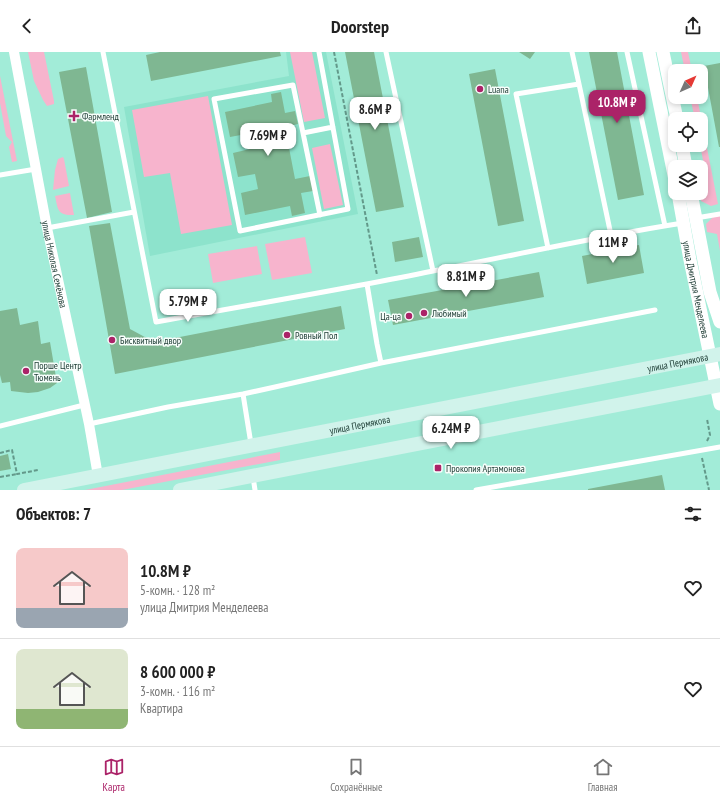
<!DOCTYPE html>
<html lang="ru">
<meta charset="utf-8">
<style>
body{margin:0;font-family:"PT Sans Narrow",sans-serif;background:#f6f6f6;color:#222;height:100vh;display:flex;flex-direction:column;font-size:15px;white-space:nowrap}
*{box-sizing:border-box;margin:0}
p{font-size:13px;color:#767676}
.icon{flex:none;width:22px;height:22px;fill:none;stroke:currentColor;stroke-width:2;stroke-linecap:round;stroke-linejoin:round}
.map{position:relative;height:438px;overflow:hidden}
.side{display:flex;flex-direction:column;background:#fff;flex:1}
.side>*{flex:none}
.needle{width:26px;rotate:45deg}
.controls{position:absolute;left:668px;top:12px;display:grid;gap:8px}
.controls a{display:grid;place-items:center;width:40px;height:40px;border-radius:8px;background:#fff;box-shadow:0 2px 6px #0003;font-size:20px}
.price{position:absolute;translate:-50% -34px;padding:0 9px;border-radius:8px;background:#fff;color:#222;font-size:13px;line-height:26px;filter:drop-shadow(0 1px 2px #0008)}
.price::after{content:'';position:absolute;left:50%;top:24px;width:12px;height:9px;margin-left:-6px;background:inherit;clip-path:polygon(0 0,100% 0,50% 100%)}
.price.current{background:#ab2368;color:#fff}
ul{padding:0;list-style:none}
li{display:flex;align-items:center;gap:12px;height:100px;padding:0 16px}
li+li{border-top:1px solid #e0e0e0}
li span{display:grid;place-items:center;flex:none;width:112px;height:80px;border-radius:8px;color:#555}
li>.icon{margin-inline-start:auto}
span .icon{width:48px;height:48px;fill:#fffc;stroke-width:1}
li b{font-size:17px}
h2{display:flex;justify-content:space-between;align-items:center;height:48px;padding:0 16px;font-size:17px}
header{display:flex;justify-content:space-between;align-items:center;height:52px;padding:0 16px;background:#fff;font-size:18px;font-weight:700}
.tab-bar{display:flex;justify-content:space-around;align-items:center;height:56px;border-top:1px solid #e0e0e0;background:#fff;font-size:11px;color:#767676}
.tab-bar a{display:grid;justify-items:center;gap:2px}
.tab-bar .current{color:#ab2368}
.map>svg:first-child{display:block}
</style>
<header><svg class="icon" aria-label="back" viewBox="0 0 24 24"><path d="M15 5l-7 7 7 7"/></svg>Doorstep<svg class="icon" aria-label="share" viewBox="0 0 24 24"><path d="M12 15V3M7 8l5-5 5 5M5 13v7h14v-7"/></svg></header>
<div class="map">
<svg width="720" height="438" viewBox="0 0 720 438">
<rect width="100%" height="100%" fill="#a2ecd8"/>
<path fill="#8de3cc" d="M286,0H326L358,162L150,204L124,55L289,24Z"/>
<path fill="#f7b4cd" d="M28,0H44L54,49V52L47,54L43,48L34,29Z
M290,0H312L325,66L304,70Z
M681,0H688L692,19H685Z
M0,24L17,109L12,110L9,95L12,90L6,84L0,51Z
M208,44L232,173L181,182L170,121L144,125L132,58Z
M690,45H697L718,152L711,154L701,149L700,143L708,133L700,93H701V67H695Z
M330,92L343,153L324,157L312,96Z
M63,105L64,107L69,134L53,138L55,118L58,107Z
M70,141L74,163C57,164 58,157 55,144Z
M720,163V199L717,182L707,180L706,172L713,165Z
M305,185L312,221L272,228L265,192Z
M257,194L262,222L213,231L208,202Z
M280,400V408L122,438H85Z"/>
<path fill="#7fb792" d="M160,0H280L281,4L151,29L146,3Z
M345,0H374L404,155L376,160Z
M519,0H535L530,7Z
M589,0H617L644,143L618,148Z
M720,11V95H719L704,14Z
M86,15L112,160L87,166L59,20Z
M495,17L524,169L498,174L469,22Z
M281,40L285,61L295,59L298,72L285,75L295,127L310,124L313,139L301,141L305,161L292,164L290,154L245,163L241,141L258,137L255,122L238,125L233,101L250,97L246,82L230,85L225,60L272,50L271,42Z
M110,171L130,277L154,290L341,254L345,277L115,322L89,174Z
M419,185L423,205L395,210L392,190Z
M639,193L644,221L587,232L582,204Z
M539,220L544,245L393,273L388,248Z
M17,256L20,273L38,269L41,292L50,290L57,331L50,336L38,340L28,341L11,339L10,330L2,331L0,323V259Z
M8,402L11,417L0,419V404Z
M662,423L665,438H588V437Z"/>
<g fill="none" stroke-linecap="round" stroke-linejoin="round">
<path stroke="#63998a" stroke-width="2" stroke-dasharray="4 2" stroke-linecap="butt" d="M334,0L377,223
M707,389L710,383L707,367
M0,401L12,398L17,422L38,418
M702,406L709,438
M0,425L17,422"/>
<path stroke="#fff" stroke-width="5" d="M103,0L156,270C248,253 341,238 433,219C516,203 599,184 683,171
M319,0L348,157L240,179L214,47L293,33L303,81L333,75
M386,0L433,219
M572,0L579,32L611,183
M627,0L665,174
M303,81L320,163
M0,123L36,117
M696,166L720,162
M47,176L134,160
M548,196L516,42L579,32
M367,232L377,292L381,311
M243,342L251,392
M89,372L168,355L243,342L275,335L381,311L655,258
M0,374L84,353
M253,425L255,438
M476,438L720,395"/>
<path stroke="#fff" stroke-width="10" id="s1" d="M14,0L47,176L89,372L98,424"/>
<g stroke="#fff" stroke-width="13">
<path d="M649,0L675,128"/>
<path d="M663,0L677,67"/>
<path d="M682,93L686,115"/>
<path id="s2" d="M678,141L690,208L720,352"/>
<path d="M691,141L710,240L720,270"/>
</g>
<g stroke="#d1f3eb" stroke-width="14">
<path id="s3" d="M24,438L720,302"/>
<path d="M180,438L720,333"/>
</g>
</g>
<g fill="#ab2368" stroke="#f7fefb" stroke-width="1.5">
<circle cx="480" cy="37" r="4"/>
<path d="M72 58h4v4h4v4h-4v4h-4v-4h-4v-4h4z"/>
<circle cx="424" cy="261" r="4"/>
<circle cx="409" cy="264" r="4"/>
<circle cx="287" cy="283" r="4"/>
<circle cx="112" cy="288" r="4"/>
<circle cx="26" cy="319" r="4"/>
<rect x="434" y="412" width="8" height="8" rx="2"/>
</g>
<g text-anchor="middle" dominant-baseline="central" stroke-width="3" stroke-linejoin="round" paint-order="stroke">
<g font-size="10" fill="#1a3931" stroke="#f7fefb" text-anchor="start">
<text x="488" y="37">Luana</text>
<text x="82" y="64">Фармленд</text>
<text x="432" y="261">Любимый</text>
<text x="401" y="264" text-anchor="end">Ца-ца</text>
<text x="295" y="283">Ровный Пол</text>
<text x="120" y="288">Бисквитный двор</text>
<text x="34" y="313">Порше Центр<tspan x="34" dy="12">Тюмень</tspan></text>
<text x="446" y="416">Прокопия Артамонова</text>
</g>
<g font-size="10" fill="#1a3931" stroke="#f7fefb">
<text stroke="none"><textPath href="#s1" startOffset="216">улица Николая Семёнова</textPath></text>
<text stroke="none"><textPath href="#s2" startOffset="98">улица Дмитрия Менделеева</textPath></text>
<text stroke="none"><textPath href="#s3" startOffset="666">улица Пермякова</textPath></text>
<text stroke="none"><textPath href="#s3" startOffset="342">улица Пермякова</textPath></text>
</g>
</g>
</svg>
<div class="controls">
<a><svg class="needle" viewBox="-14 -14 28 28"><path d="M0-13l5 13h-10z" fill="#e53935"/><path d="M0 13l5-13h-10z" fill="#767676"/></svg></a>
<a><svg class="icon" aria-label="locate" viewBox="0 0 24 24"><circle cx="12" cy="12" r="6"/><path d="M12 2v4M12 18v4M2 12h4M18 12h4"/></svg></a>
<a><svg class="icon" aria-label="layers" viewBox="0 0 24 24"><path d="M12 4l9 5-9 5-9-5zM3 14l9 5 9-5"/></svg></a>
</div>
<b class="price current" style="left:617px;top:72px">10.8M ₽</b>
<b class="price" style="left:375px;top:79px">8.6M ₽</b>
<b class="price" style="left:268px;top:105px">7.69M ₽</b>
<b class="price" style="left:613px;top:212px">11M ₽</b>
<b class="price" style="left:466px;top:246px">8.81M ₽</b>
<b class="price" style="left:188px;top:271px">5.79M ₽</b>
<b class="price" style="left:451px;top:398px">6.24M ₽</b>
</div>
<section class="side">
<h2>Объектов: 7<svg class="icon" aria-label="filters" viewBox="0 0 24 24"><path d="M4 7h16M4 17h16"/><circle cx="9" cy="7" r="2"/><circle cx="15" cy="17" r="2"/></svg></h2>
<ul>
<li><span style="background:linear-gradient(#f6c9c9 75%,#9aa5b1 0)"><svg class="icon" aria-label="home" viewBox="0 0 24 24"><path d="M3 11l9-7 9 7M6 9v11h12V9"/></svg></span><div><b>10.8M ₽</b><p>5-комн. · 128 m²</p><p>улица Дмитрия Менделеева</p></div><svg class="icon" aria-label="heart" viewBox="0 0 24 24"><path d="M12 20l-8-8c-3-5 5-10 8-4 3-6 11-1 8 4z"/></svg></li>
<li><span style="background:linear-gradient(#dfe7d0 75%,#8fb573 0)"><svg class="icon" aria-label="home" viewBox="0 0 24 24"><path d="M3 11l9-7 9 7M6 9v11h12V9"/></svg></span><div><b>8 600 000 ₽</b><p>3-комн. · 116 m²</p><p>Квартира</p></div><svg class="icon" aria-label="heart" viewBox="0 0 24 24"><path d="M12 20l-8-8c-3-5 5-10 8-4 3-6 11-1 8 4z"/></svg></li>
</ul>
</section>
<nav class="tab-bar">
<a class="current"><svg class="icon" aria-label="map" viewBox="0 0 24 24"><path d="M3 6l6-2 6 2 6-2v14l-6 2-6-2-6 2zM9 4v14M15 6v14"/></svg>Карта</a>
<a><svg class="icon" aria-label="saved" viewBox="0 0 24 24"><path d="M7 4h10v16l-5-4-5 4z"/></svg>Сохранённые</a>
<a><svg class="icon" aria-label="home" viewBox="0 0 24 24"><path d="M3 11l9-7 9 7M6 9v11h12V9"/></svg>Главная</a>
</nav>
